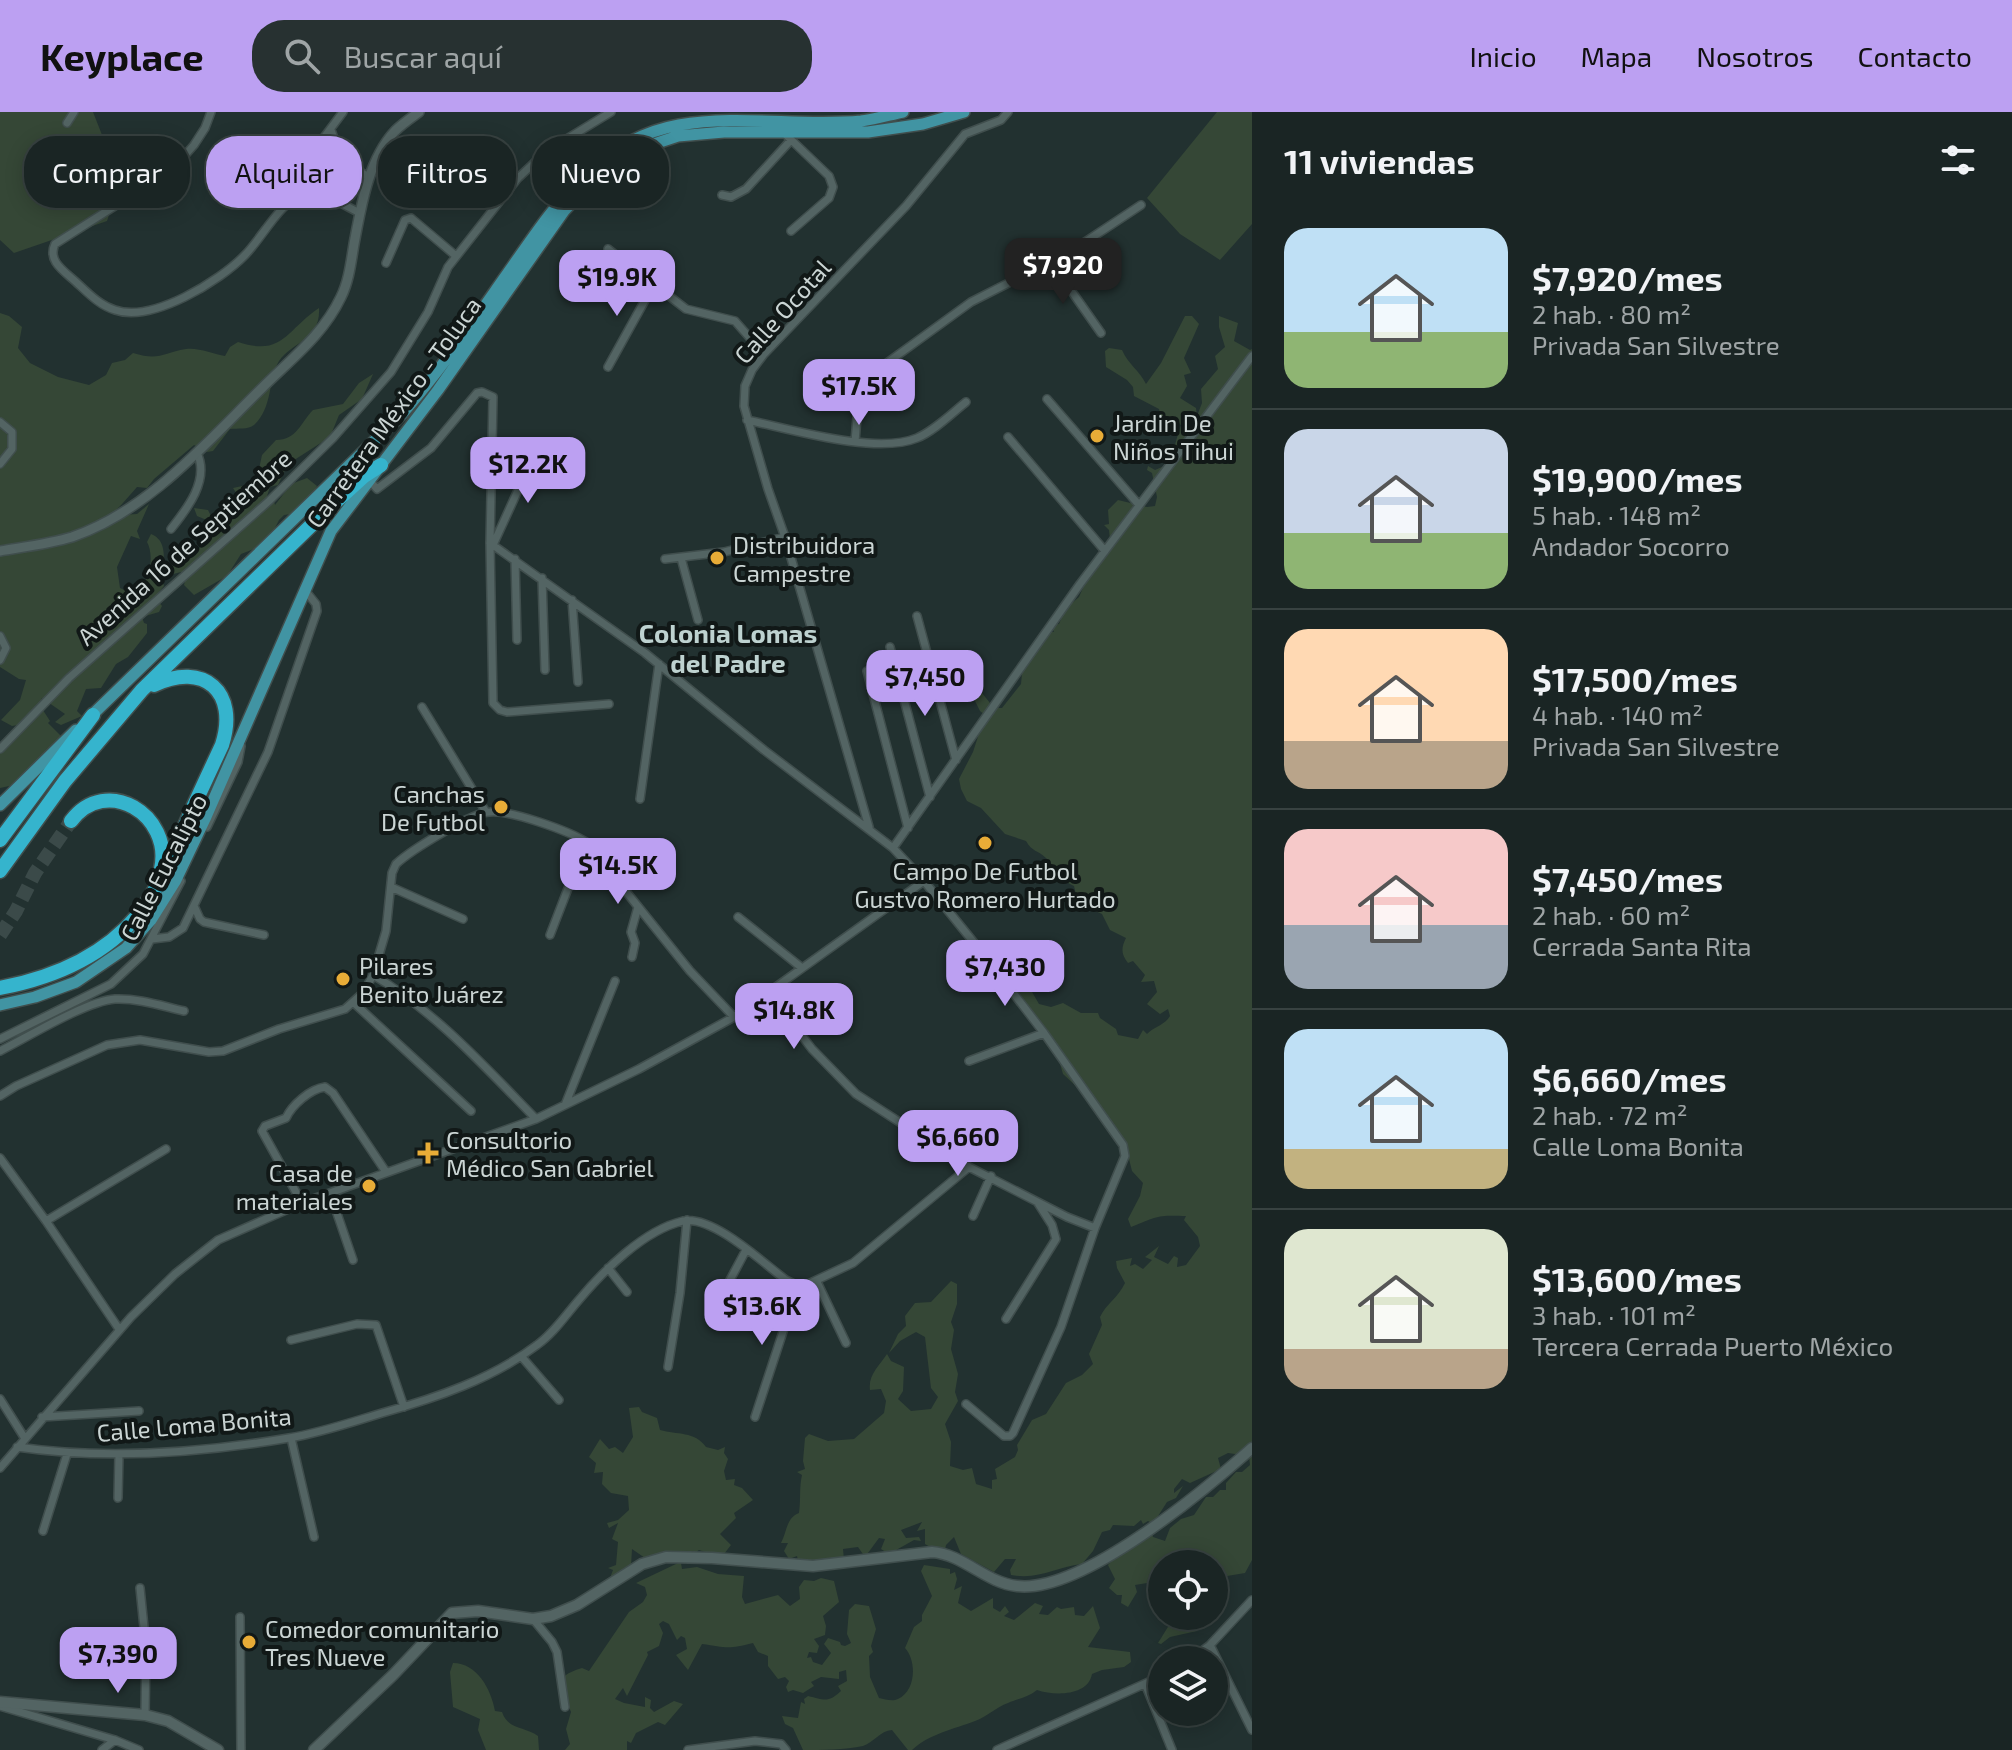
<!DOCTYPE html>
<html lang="es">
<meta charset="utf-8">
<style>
body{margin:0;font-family:"Exo 2",sans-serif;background:#273131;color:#f1f3f6;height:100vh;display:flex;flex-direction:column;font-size:30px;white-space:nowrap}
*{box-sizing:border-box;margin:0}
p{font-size:26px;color:#9fa5a6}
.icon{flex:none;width:44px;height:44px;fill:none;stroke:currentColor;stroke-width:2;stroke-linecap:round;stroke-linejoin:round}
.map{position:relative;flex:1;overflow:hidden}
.side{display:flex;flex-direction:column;background:#1a2524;width:760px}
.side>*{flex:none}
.hud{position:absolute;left:24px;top:24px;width:760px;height:72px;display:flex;gap:16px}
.buttons{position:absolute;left:1148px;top:1438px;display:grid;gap:16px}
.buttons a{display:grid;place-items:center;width:80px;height:80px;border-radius:50%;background:#1a2524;box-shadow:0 4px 20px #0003,0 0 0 2px #384241;font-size:40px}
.price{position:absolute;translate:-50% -68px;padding:0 18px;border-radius:16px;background:#bca0f2;color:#111;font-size:26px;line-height:52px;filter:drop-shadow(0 2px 4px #0008)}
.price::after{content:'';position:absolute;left:50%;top:48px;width:24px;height:18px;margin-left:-12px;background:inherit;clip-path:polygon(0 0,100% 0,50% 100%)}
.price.current{background:#222;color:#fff}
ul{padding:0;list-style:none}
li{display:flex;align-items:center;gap:24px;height:200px;padding:0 32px}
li+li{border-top:2px solid #384241}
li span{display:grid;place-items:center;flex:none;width:224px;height:160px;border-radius:24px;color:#555}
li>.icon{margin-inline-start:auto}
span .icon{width:96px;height:96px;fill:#fffc;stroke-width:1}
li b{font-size:34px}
h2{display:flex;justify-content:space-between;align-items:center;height:96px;padding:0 32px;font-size:34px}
.tag{padding:0 28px;border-radius:32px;background:#1a2524;box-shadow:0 4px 20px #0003,0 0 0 2px #384241;font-size:28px;line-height:72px}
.tag.current{background:#bca0f2;color:#111}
header{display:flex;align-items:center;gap:48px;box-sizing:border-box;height:112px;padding:0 40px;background:#bca0f2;color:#111}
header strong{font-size:38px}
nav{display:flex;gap:44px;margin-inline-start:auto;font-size:28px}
.search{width:560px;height:72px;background:#273131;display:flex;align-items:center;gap:20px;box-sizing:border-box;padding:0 28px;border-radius:32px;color:#9fa5a6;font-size:30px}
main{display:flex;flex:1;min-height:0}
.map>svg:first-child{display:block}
</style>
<header>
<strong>Keyplace</strong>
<div class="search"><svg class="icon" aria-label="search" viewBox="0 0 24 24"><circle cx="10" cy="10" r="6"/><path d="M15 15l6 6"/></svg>Buscar aquí</div>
<nav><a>Inicio</a><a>Mapa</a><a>Nosotros</a><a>Contacto</a></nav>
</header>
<main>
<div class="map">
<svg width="1252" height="1638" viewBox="0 0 1252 1638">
<rect width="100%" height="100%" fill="#223130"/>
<path fill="#354736" d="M0,0H93L104,28L122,37L123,52L131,51L139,59L138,70L125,71L114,52L99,49C85,64 78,71 85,92L105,89L112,94L107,109L14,141L0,128Z
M1217,0H1252V112L1220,148L1180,122L1147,86Z
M319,196C321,228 292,230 279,249C268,267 273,296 254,313C248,318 238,316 230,317L213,339L207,340L194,333L154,367L147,376L137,375C125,388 113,406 95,410L97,415L113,412L122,403L137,402L149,392L137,419L140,427L131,424L117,455L120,476C146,490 157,448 147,430L151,422C163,427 164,437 164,449L181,455L207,428L212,417L209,409L197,404L194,396L208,398L213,408L226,409L240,397V387L233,376L256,371L262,343L276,328C297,328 301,310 313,298L343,292L359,271L373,262L362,287L339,303L330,325L288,352L278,373L270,375L267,384L273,385L275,393L291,372L307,366L317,374L306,395L298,401L284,403L279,408L267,432L241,442L227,464L194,483L184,473L186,465L181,460L162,465L164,474L155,485L162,494L159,500L142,505L144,511L147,512V521L128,545L116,552L101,576L86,577L77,599L82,604L61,613L55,610L65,602L42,586L39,592L50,609L48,611L64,627L14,673L0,676V638L17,620L18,613L12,614L1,608L20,588L26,568L19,567L0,555V201L9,204L22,215L18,236L30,251L58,265L89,273L106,263L112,251L125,248L133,241C159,249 163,241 186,237C197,235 214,242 225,244L230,235L238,230C283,245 286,218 319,196Z
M1185,204H1192L1199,212L1184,246L1191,261L1184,263L1187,274L1180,286L1196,296L1197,304L1202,291L1201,277L1218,257L1215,244L1225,235L1219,215V204L1238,211L1234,229L1250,238L1252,237V1448L1245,1461L1227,1464L1214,1484V1452H1162V1473L1159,1478L1152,1475L1153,1470L1135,1473L1137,1480L1128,1495L1121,1491L1122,1483H1117L1109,1476L1115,1467L1108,1453L1123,1435L1134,1436L1149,1412L1153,1425L1165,1429L1170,1416L1181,1407L1194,1403L1206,1385H1213L1220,1378H1226V1371L1236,1360H1242L1250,1353L1249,1344L1228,1341L1218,1346L1221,1357L1190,1371L1182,1367L1174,1377V1381L1183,1374L1176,1386L1167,1390L1153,1412L1148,1409L1143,1412L1141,1408L1134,1414L1113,1413L1110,1418L1102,1420L1093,1439L1082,1452C1055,1455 1040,1468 1011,1463L1010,1458L1016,1447H1005L994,1460L961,1442L954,1425L946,1433L944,1443L925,1432V1417L917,1419L922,1410L901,1418L906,1426L919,1425L921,1429L914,1428L889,1442L881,1437L885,1427L879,1426L865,1445L858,1435L843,1437L844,1448L834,1457H821L798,1449L797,1444L789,1447L784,1439L788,1431H781C787,1420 786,1406 799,1401C801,1387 799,1376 802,1363L797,1360L805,1357L803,1349L805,1326L809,1322L828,1329L854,1327L884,1301L886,1289L881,1277L870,1278C868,1263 879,1254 887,1242L891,1249L904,1255L903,1279L898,1287L911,1299L931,1297L938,1285L931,1276L925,1225L916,1220L900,1229L889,1241L898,1222L906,1214L905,1204L915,1191L931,1190L951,1169L957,1172V1192L951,1210L954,1218L951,1237L958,1262L955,1280L958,1289L945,1312L951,1330L950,1354L963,1358L972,1356L976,1372L992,1377V1368L997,1367L995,1357L1015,1345L1018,1338L1017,1333L1032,1308L1046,1302L1066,1271L1082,1263L1093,1252L1089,1242L1102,1213L1100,1205C1106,1192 1118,1186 1125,1171L1117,1156L1116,1149L1132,1146L1130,1154L1135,1152L1143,1157L1152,1148L1145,1145L1159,1134L1154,1145L1168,1152L1174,1144L1178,1146L1177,1155L1186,1153L1200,1134L1198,1125L1184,1108L1186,1104C1157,1103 1158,1104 1131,1115L1128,1107L1140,1084L1143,1071L1132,1059L1126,1035L1093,990L1063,962L1056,938L1037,920L1004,864L984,851L989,841L1002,852L1005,861L1028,873L1039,892L1051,895L1063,891L1081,901H1098L1100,906L1116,917L1118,923L1138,927L1143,918L1147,922C1155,914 1165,913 1170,904L1168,897L1160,902L1147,892L1157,880L1154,869L1141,870L1145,863L1133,849L1128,851C1121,842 1121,836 1126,826L1110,818L1102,802L1078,791L1074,774C1054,764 1059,759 1046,746C1038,738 1032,740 1026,729L1005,722L981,696L967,689L961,677L959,667L973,640L985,603L980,599L973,585L982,581L994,596H1002L1021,572L1023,551L1049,520H1054L1051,513L1059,512L1065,497L1079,485L1089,462L1110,428L1109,418L1104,413L1109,412L1108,398L1118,388L1147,395L1155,394L1157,385L1152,361L1147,358L1148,354L1155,358L1169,352C1174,339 1176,327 1181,313L1174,309L1168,314L1161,305L1159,297L1134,284L1133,275L1127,268L1106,255L1105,239L1109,236L1122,238C1128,252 1140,259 1146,272L1161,251Z
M639,1295L642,1300L657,1306L660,1318C677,1323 695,1319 706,1335L718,1338L725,1335L724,1341L728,1347L724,1359L726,1368L735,1367L734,1373L742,1376L753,1388L734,1401L736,1406L720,1422L731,1433L724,1442L718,1444L699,1438L681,1451L682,1457L697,1455L718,1462L744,1464L742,1485L745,1492L778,1483L790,1494L800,1487L799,1475L804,1468L814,1469L821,1466L834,1469L839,1490L823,1504L826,1514L825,1523L814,1527L819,1534L817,1541L809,1540L807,1546L811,1545L813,1550L822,1553L831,1541L824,1532L828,1526L840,1530L841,1533L845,1534L851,1531L847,1522L849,1498L855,1492L869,1494L876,1517L871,1534L873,1540L869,1544L870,1565L879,1586C885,1587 892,1590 898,1587C916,1579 917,1549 905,1536L914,1515L922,1509V1503L932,1484L921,1459L924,1453L950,1457V1462L955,1460L957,1467L954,1478L962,1474L958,1491L971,1499L993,1486V1496L1000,1500L1005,1494L1009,1500L1004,1504L1014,1508L1035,1491L1043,1494L1039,1502L1048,1503L1057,1495L1061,1497L1074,1495L1075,1503L1084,1504L1093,1494L1100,1516L1088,1535L1130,1540L1131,1550L1124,1555L1102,1558L1092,1562C1088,1584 1055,1584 1037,1578C1027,1586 1019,1586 1008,1591C996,1595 987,1605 975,1609C954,1617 929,1622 912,1638H908L892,1618C880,1619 874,1630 863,1634C845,1638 822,1638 803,1638L793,1616L785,1612L782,1604L798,1606L801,1590L805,1592L804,1587L808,1584C825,1588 828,1591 841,1579L838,1574L847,1569L846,1558L839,1560V1567L821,1565L811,1570L814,1574L803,1581L793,1578L788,1580L786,1575L789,1569L785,1565L778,1567L768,1554V1544L758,1540L753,1531C727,1538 725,1535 702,1532L688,1558L676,1543L687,1537L685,1526L681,1524L677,1528L669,1512L663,1509L659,1512L663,1521L659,1534L647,1540L648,1543L627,1584L623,1576L615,1587L624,1591L645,1595V1585L651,1588L650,1596L654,1600L674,1589L683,1592L665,1613L658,1610L636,1621L631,1631L627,1629V1638H565L570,1632L566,1617L571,1600C562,1576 549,1566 582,1556L589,1559L629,1500L643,1490L647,1483L645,1475L636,1471L678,1451L668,1440L645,1446L632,1437L631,1454L619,1466H610L613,1458L608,1456L616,1453L618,1430L612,1427L618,1411L609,1416L607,1411L618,1408L629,1398L628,1384L611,1381L602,1372L603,1360L594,1361L596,1351L589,1345L600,1327L609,1337L615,1335L623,1341L633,1325L629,1296Z
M1179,1504H1203L1197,1519L1170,1525L1161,1532L1158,1531L1171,1510Z
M453,1551C477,1551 491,1577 495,1599L502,1600C508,1618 525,1614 538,1624L539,1638H486L478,1618L480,1607L453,1595L450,1560Z"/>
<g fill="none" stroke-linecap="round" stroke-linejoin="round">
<path stroke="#3b4a49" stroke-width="14" stroke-dasharray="14 7" stroke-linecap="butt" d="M0,823L16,799L35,761L71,709"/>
<g stroke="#404e4d" stroke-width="10">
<path id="minor" d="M211,0L205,16L194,33L173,57L55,132C47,149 64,159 76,170C88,181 99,193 115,198C152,211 220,169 245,143C262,126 281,88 304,82C321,78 345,94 360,101
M343,0L322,28L319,40C327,53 337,51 350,55C357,58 363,62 370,65
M67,11L74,0
M331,18L340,44L348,55
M784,21L829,64L833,75L829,86L791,119
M722,83L731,85L746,77L791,28
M608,137L686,197L735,209L764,242
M1051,150L1101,221
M386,151L405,108L411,106L456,144
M608,255L654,172
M1047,287L1139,393
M747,308C790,317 876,343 917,326C934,319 951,302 966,290
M0,310L12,320V337L0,352
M1008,325L1105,439
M855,330L859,280L873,261L971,190L1073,138L1141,93
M369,368L377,377L431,336L477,281L482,280L493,285L490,431L493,591L500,598L507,600L609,592
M171,417C187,397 210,368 197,341
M490,431L645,541L764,638L893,736L924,769L984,843L1044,921L1123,1033L1125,1044L1095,1116L1061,1215L1013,1321L1010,1324H1004L966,1292
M493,433L535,341
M681,446L698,508
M515,447L517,528
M665,447L724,440L785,425
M542,466L545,558
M572,488L578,570
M917,504L956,648
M0,524L6,536L0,548
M890,535L930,685
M867,559L908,716
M422,595L486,700
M0,637L69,566L269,389L333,326L391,260L428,200L448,155L518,66L547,39L611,0
M640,687L659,552
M207,715L238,650L241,634
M869,715L785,425L768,377L744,294L745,274L752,258L764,242L906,94L965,22L1001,8L1008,0
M893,736L1080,472L1252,244
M391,775L463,807
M195,796L200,807L204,810L264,823
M738,805L802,856
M550,823L586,730
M152,827L169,825L183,816L268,640L317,499L316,492L304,477
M632,845L635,831L631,820L638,795
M373,863C435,899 486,956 536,1007
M769,881L812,937L856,982L969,1055L1067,1105L1095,1116
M354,891L471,999
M0,927L111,872L143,842L181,769
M0,939C28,925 86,889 115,887C138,886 162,894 184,899
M969,949L1044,921
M0,984L16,974L107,933L140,928L209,940L223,939L279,917L345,897L364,880L373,863L386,819L392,761L396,752C410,739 472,700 490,700C511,698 569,719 586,730L690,859L734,905
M565,993L615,869
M0,1046L46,1109L119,1217
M330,1081L353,1148
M302,1091L262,1019L265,1014L286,1006C292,993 310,977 325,975L333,981L386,1060
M973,1104L991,1064
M46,1109L166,1037
M608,1156L627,1180
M817,1170L846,1231
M722,1183L746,1138
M1006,1207L1056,1127L1052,1113L1038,1091
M291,1228L357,1212L376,1213L404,1295
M521,1244L559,1288
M668,1255L680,1181L687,1108
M0,1287L24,1325
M42,1305L139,1299
M755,1305L798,1174
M291,1326L314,1425
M17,1335C106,1348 200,1341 289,1326C320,1321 352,1310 382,1301C436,1286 492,1267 537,1233C553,1222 565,1204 578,1189C603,1159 644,1118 683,1109C713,1103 763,1151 786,1168L798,1174L806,1173L853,1151L969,1055
M0,1356L131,1205L175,1162L218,1128L302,1091L536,1007L639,957L734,905L924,769
M118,1386L119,1342
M43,1419L67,1342
M140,1476L146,1535L145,1603
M240,1505L241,1638
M533,1507L552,1530L557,1540L565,1595
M1210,1533L1252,1618
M1190,1548L1210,1533L1252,1488
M1146,1574L1172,1638
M0,1594L115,1628L139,1638
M102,1638L115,1628
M688,1638L755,1629L781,1632L786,1638
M997,1638L1162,1564"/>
</g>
<g stroke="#404e4d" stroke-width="12">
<path id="tertiary" d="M0,439C23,435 49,432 72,425C148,399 206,331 262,276C291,247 323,223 341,185C349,169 351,150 354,132C361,95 368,48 395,19C402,12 411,6 419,0"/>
</g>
<g stroke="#404e4d" stroke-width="13">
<path id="secondary" d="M0,1590L145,1603L168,1609L218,1638
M314,1638L393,1563L452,1501L478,1499L533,1507L551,1504L577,1493L642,1452L666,1445L712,1446L813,1454L932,1440C963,1442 986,1471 1017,1474C1081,1482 1205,1378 1252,1336"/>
</g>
<g stroke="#404e4d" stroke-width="14">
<path id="primary" d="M89,606L402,302C440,259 472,212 505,165C551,100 594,28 679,13C739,2 801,15 861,9C876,7 889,3 903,0
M0,693L76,618
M0,893L35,885L76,870L126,836L151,808L176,768L205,707L331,419L438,278L564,99L597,64L610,53L645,35L678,24L724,20H868L923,12L964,0"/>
</g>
<g stroke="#404e4d" stroke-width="17">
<path id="motorway" d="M71,709C106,662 173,703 161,757
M0,728L93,603
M0,759L65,669L142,578L329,396L364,364L381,353
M0,876C52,866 103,845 138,803C158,778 171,746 184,716C196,688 209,661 222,633C239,580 204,549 154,573"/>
</g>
<use href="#minor" stroke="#536463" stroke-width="7"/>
<use href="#tertiary" stroke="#536463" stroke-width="9"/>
<use href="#secondary" stroke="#536463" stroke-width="10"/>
<use href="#primary" stroke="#4194a3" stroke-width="11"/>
<use href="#motorway" stroke="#35b4cd" stroke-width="14"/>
</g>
<g fill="#e8ac37" stroke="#111817" stroke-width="3">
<circle cx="1097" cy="324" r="8"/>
<circle cx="717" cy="446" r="8"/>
<circle cx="501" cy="695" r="8"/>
<circle cx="985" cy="731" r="8"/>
<circle cx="343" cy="867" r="8"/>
<path d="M424 1029h8v8h8v8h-8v8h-8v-8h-8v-8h8z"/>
<circle cx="369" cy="1074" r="8"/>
<circle cx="249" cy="1530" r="8"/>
</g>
<g text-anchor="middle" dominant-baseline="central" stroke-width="8" stroke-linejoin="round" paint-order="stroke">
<g font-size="24" fill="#cbd5d4" stroke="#111817">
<text transform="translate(782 199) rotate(-48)">Calle Ocotal</text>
<text transform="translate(393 300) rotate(-54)">Carretera México - Toluca</text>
<text transform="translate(184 435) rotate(-42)">Avenida 16 de Septiembre</text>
<text transform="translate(163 755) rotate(-63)">Calle Eucalipto</text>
<text transform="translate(194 1312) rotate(-5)">Calle Loma Bonita</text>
</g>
<g font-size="24" fill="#cbd5d4" stroke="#111817" text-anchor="start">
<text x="1113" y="310">Jardin De<tspan x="1113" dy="28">Niños Tihui</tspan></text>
<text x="733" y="432">Distribuidora<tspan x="733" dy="28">Campestre</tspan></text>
<text x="485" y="681" text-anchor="end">Canchas<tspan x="485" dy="28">De Futbol</tspan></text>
<text x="985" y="758" text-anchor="middle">Campo De Futbol<tspan x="985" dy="28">Gustvo Romero Hurtado</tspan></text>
<text x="359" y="853">Pilares<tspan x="359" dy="28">Benito Juárez</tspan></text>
<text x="446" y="1027">Consultorio<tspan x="446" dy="28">Médico San Gabriel</tspan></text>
<text x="353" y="1060" text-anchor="end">Casa de<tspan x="353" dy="28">materiales</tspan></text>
<text x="265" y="1516">Comedor comunitario<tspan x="265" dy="28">Tres Nueve</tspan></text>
</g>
<g font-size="26" font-weight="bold" fill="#bed2d0" stroke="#111817">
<text x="728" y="520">Colonia Lomas<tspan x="728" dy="30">del Padre</tspan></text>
</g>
</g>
</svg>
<div class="buttons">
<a><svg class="icon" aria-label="locate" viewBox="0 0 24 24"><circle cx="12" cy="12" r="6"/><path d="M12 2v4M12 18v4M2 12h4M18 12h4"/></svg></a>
<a><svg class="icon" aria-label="layers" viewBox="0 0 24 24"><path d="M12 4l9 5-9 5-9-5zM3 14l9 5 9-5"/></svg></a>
</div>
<b class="price current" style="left:1063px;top:194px">$7,920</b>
<b class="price" style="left:617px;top:206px">$19.9K</b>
<b class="price" style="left:859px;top:315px">$17.5K</b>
<b class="price" style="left:528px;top:393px">$12.2K</b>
<b class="price" style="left:925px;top:606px">$7,450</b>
<b class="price" style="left:618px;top:794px">$14.5K</b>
<b class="price" style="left:1005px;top:896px">$7,430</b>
<b class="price" style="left:794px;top:939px">$14.8K</b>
<b class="price" style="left:958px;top:1066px">$6,660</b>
<b class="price" style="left:762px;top:1235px">$13.6K</b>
<b class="price" style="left:118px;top:1583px">$7,390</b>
<div class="hud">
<a class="tag">Comprar</a>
<a class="tag current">Alquilar</a>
<a class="tag">Filtros</a>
<a class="tag">Nuevo</a>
</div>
</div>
<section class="side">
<h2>11 viviendas<svg class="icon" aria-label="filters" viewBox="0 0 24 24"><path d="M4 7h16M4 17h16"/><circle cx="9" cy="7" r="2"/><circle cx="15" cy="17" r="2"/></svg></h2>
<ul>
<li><span style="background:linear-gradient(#bfe0f5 65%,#8fb573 0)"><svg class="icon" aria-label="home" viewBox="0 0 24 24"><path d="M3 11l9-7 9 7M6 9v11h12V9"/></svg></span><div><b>$7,920/mes</b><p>2 hab. · 80 m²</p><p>Privada San Silvestre</p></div></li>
<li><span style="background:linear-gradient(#c9d6e8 65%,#8fb573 0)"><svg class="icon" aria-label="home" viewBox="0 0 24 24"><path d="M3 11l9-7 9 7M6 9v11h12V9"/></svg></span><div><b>$19,900/mes</b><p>5 hab. · 148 m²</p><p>Andador Socorro</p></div></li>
<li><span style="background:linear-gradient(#ffd9b3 70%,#b9a48a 0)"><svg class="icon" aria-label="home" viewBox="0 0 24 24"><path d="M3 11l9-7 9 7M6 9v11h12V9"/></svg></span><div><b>$17,500/mes</b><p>4 hab. · 140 m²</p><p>Privada San Silvestre</p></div></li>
<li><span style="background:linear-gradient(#f6c9c9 60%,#9aa5b1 0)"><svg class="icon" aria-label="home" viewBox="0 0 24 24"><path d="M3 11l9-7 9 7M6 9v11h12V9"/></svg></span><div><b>$7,450/mes</b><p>2 hab. · 60 m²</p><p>Cerrada Santa Rita</p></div></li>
<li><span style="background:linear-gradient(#bfe0f5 75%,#c2b280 0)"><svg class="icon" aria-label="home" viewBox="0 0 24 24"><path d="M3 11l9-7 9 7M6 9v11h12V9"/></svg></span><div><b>$6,660/mes</b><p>2 hab. · 72 m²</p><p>Calle Loma Bonita</p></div></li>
<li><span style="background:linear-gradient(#dfe7d0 75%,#b9a48a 0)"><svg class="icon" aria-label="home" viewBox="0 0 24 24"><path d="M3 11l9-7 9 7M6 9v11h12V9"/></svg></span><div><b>$13,600/mes</b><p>3 hab. · 101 m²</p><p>Tercera Cerrada Puerto México</p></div></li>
</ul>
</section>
</main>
